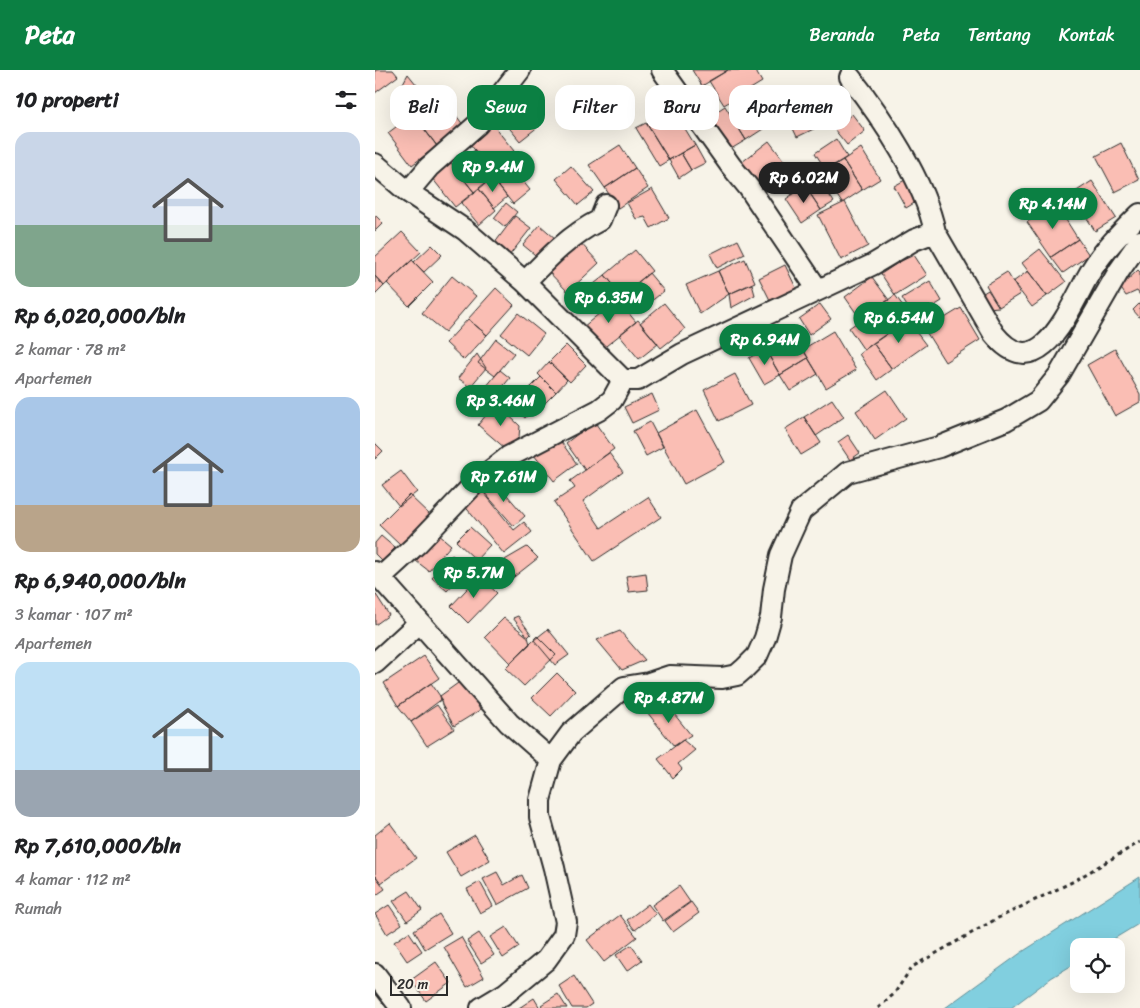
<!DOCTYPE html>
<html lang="id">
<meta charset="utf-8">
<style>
body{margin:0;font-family:Sriracha,sans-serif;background:#f2f2f2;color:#202124;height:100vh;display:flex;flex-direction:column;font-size:19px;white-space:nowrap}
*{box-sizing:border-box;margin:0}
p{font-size:16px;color:#757577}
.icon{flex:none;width:28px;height:28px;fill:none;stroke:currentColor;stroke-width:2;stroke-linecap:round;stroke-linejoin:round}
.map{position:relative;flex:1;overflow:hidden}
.panel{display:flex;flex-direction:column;background:#fff;width:375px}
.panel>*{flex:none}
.guide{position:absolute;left:15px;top:15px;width:475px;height:45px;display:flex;gap:10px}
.controls{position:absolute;left:695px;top:868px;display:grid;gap:10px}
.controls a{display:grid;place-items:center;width:55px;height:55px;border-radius:10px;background:#fff;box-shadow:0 5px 20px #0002;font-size:25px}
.scale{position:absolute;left:15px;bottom:12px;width:58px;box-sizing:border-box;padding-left:5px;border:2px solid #2b2b2b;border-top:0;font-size:14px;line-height:18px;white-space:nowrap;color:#2b2b2b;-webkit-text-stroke:4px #f7f3e8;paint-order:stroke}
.price{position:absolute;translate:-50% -42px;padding:0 11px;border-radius:18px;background:#0b8043;color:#fff;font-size:16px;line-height:32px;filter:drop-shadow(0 1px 2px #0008)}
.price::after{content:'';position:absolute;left:50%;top:30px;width:15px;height:11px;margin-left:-8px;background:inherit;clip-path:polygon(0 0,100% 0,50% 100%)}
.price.selected{background:#222;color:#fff}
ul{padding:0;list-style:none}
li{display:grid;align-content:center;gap:10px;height:265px;padding:0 15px}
li span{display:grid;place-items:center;height:155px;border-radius:15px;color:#555}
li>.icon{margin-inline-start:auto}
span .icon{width:90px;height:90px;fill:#fffc;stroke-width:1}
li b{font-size:21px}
h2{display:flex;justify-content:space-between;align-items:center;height:60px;padding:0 15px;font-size:21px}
.tag{padding:0 18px;border-radius:15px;background:#fff;box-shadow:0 5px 20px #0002;font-size:18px;line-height:45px}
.tag.selected{background:#0b8043;color:#fff}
header{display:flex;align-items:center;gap:30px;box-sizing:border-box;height:70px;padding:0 25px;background:#0b8043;color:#fff}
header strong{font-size:24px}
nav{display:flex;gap:28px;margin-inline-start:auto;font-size:18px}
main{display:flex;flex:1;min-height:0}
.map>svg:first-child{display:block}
</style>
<header>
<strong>Peta</strong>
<nav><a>Beranda</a><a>Peta</a><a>Tentang</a><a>Kontak</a></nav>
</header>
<main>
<section class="panel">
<h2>10 properti<svg class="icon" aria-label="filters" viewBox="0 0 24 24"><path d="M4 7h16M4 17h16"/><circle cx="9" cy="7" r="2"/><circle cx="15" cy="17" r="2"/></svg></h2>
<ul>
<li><span style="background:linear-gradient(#c9d6e8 60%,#7fa58c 0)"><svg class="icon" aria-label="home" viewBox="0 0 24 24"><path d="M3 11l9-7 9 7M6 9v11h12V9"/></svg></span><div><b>Rp 6,020,000/bln</b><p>2 kamar · 78 m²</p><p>Apartemen</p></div></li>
<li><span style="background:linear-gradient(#a9c7e8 70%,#b9a48a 0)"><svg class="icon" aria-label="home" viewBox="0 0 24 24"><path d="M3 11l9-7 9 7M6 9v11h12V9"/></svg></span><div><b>Rp 6,940,000/bln</b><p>3 kamar · 107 m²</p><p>Apartemen</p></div></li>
<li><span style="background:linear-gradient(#bfe0f5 70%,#9aa5b1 0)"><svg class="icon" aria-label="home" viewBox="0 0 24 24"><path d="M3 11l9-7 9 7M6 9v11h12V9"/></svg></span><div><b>Rp 7,610,000/bln</b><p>4 kamar · 112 m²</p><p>Rumah</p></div></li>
</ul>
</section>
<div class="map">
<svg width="765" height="938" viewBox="0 0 765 938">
<rect width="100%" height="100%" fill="#f7f3e8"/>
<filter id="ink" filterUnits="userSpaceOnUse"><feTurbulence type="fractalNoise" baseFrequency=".02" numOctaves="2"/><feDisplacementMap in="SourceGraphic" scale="10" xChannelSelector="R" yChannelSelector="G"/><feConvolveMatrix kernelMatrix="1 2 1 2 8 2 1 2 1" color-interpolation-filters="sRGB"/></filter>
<g filter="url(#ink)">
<path fill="#81cfdf" stroke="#5f8d97" d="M765,807V853L727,876H704V891L676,908L636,938H570L647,882Z"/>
<path fill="#fabeb4" stroke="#2b2b2b" d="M0,0H18L23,6L0,23Z
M317,0H353L327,16Z
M353,0H380L387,12L349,35L334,11Z
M33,4L58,35L44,39L27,15Z
M438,20L453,52L422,67L407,35Z
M140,26L164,56L145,71L121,42Z
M68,28L89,56L62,76L41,48Z
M350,36L371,70L351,82L330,49Z
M374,37L388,59L371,70L357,48Z
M298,39L320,75L294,90L272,54Z
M38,44L62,76L37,95L13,63Z
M477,44L490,61L472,75L459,59Z
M271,53L294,90L284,96L261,58Z
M118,55L139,81L115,99L95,74Z
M461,69L472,87L451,100L440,83Z
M394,71L410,92L382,112L367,92Z
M746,73L764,110L740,122L721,86Z
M245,75L260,98L230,118L214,95Z
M320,75L330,93L316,100L306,83Z
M486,78L505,109L487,120L468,90Z
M100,80L120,105L99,122L79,97Z
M306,83L316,100L304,108L294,90Z
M468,90L487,120L467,133L447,103Z
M422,92L436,112L417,125L404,105Z
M76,93L99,122L80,137L57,108Z
M134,94L155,120L138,134L117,108Z
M196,96L219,122L203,135L181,109Z
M260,98L273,118L243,138L230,118Z
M117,108L132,127L119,138L104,119Z
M443,108L459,132L446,140L430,116Z
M530,110L541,132L531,138L519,116Z
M717,111L741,148L720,161L697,124Z
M430,116L446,140L427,153L411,129Z
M104,119L121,140L104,155L86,133Z
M277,119L294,148L276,158L270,147L261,149L252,133Z
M470,132L493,176L466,190L443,145Z
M131,133L142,142L130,157L119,148Z
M681,134L703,169L676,187L652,152Z
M0,145L8,153L0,161Z
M140,146L156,158L134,186L119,174Z
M165,155L181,169L165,189L148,175Z
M27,162L46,182L9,216L0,206V187Z
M202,169L224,193L193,222L171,199Z
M703,169L714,185L688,203L676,187Z
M363,170L370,184L342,198L335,184Z
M57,175L67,185L49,202L39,192Z
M665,179L691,212L672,226L647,193Z
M260,180L277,201L247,225L230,205Z
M539,185L552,205L520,225L506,204L524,192Z
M370,189L380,212L354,224L343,201Z
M37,190L58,212L34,236L12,213Z
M410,195L423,222L397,234L384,208Z
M763,200L765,202V225L762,221L751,226L745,217Z
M343,201L354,224L325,244L311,215Z
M653,201L672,226L657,237L638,212Z
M632,202L645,224L624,237L611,215Z
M274,203L289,221L264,241L250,223Z
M230,205L247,225L224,244L208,223Z
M0,206L9,216L0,225Z
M77,206L101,226L70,262L47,243Z
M497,207L514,230L486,250L470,227Z
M555,211L567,231L539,248L527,228Z
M377,214L380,225L356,238L354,224Z
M121,218L139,235L112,265L93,249Z
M613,220L624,237L613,238L605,225Z
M520,225L536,247L489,280L474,258Z
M242,229L261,252L226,280L208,257Z
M289,233L310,259L286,278L265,253Z
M765,233V248L758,240Z
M445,234L456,249L434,265L424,249Z
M586,238L605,270L570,292L550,260Z
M143,243L169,264L152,285L126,264Z
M93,249L112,265L89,290L71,273Z
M263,250L283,274L264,289L244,265Z
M532,250L551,275L517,299L498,273Z
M458,261L481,300L451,318L428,279Z
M417,262L433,288L405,305L390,279Z
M121,269L139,283L120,306L103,293Z
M498,273L517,299L502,310L484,284Z
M191,275L211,295L195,312L174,292Z
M390,279L405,305L389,314L374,288Z
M740,279L765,324V332L740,346L712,295Z
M102,284L111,298L95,317L83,308Z
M433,288L443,304L415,321L405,305Z
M174,292L192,310L181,322L163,304Z
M125,300L135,308L116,331L106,323Z
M360,304L376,335L344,351L329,320Z
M166,307L181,322L170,333L154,319Z
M154,319L170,333L162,340L147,326Z
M512,320L531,348L500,370L481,341Z
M277,324L284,340L257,353L249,337Z
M149,327L160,338L150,348L139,338Z
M457,329L469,347L441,366L429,347Z
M121,333L145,356L144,367L131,379L103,355Z
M322,340L350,392L309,414L281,363Z
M429,347L446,373L426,385L410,359Z
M275,352L288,377L271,386L258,361Z
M221,354L239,379L210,400L191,373L208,360Z
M473,365L485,383L475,390L463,372Z
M184,369L202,394L179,411L159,385Z
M0,373L8,381L0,389Z
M234,383L248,402L208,431L226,458L273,427L286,447L219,491L179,432L200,418L195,411Z
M26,401L42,422L24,436L7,415Z
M120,411L150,446L139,456L108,421Z
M106,419L139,460L149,452L157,462L129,484L88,434Z
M34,425L56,446L26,476L4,455Z
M95,457L115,475L101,490L81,471Z
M63,464L76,475L54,501L41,491Z
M6,466L20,478L7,491L0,484V473Z
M152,477L163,488L130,514L116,498Z
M77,485L92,498L72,521L57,508Z
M271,503L273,520L254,522L251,506Z
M104,506L122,523L93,553L76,536Z
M0,523L14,545L0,555Z
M143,546L156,564L153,567L138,548Z
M129,548L153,567L155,574L135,593L110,567Z
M173,559L194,585L180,595L159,570Z
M245,561L270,590L247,600L222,570Z
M162,566L181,585L149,616L130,598Z
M49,586L64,608L23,636L9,613Z
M182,603L200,621L176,646L157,628Z
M90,608L105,640L79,656L67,635L65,626Z
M56,613L67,629L36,652L23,636Z
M286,623L291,634L272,642L266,629Z
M291,634L316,665L299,676L272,642Z
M62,635L79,659L52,676L36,652Z
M308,670L320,680L303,694L307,699L298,708L283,689Z
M15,753L41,788L6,813L0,805V765Z
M100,765L115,790L86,807L71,782Z
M122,802L129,815L147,805L153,818L122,835L108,809Z
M0,805L10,819L0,826Z
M105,812L118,836L105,843L92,819Z
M304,816L315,832L288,851L277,835Z
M34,821L47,840L32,851L18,831Z
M316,832L324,843L298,862L290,851Z
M273,834L281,844L260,860L252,850Z
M14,835L27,854L12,864L0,844Z
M64,844L76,863L50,879L39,860Z
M245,845L262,867L229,892L212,870Z
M131,857L144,877L128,888L115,867Z
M34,862L47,881L32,891L19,872Z
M104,863L119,885L106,893L92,871Z
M86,867L109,907L92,917L69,877Z
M256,875L267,890L252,901L241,885Z
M61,892L76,913L51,931L36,910Z
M199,906L217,934L211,938H197L184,916Z
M183,924L192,938H169L166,935Z
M159,928L165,938H144Z"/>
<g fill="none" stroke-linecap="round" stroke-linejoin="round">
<g stroke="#2b2b2b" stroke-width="24">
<path id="street" d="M287,0L356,96L374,118L443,220
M475,7C507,47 550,112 560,162
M0,94L33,122L90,160L150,212L248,310H263L307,284L497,195L539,170L560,162L619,264C666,322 697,231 717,199C730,178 748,161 765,144
M33,122L54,97L103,54L145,0
M150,212C173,188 195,165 225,150L231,135
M0,502L134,653L176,690
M5,508L42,474L100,413L133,387L224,340L237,330L248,310
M0,593L44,553
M0,904L26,938
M106,938L131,923L171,890L189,865L191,852L179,798L165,747V730L176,690L196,663L249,617L274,613L295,606L347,608L362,605L370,598L382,586L390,568L396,547L399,519L406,485L426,441L473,402L564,377L631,350L663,331L684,305L744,201L765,171"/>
</g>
<path stroke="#2b2b2b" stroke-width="3" stroke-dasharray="4 4" stroke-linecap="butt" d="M503,938L519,924L537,897L623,848L699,811L765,772"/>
<use href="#street" stroke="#f7f3e8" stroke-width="20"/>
</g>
</g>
</svg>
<div class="controls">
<a><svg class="icon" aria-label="locate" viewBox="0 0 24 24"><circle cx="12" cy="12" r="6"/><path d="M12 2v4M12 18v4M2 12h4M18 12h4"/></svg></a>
</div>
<div class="scale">20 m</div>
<b class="price" style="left:118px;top:123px">Rp 9.4M</b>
<b class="price selected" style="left:429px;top:134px">Rp 6.02M</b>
<b class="price" style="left:678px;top:160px">Rp 4.14M</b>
<b class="price" style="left:234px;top:254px">Rp 6.35M</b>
<b class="price" style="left:524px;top:274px">Rp 6.54M</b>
<b class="price" style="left:390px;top:296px">Rp 6.94M</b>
<b class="price" style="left:126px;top:357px">Rp 3.46M</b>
<b class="price" style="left:129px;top:433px">Rp 7.61M</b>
<b class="price" style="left:99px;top:529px">Rp 5.7M</b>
<b class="price" style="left:294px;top:654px">Rp 4.87M</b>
<div class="guide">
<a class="tag">Beli</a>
<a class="tag selected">Sewa</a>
<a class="tag">Filter</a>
<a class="tag">Baru</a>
<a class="tag">Apartemen</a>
</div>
</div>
</main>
